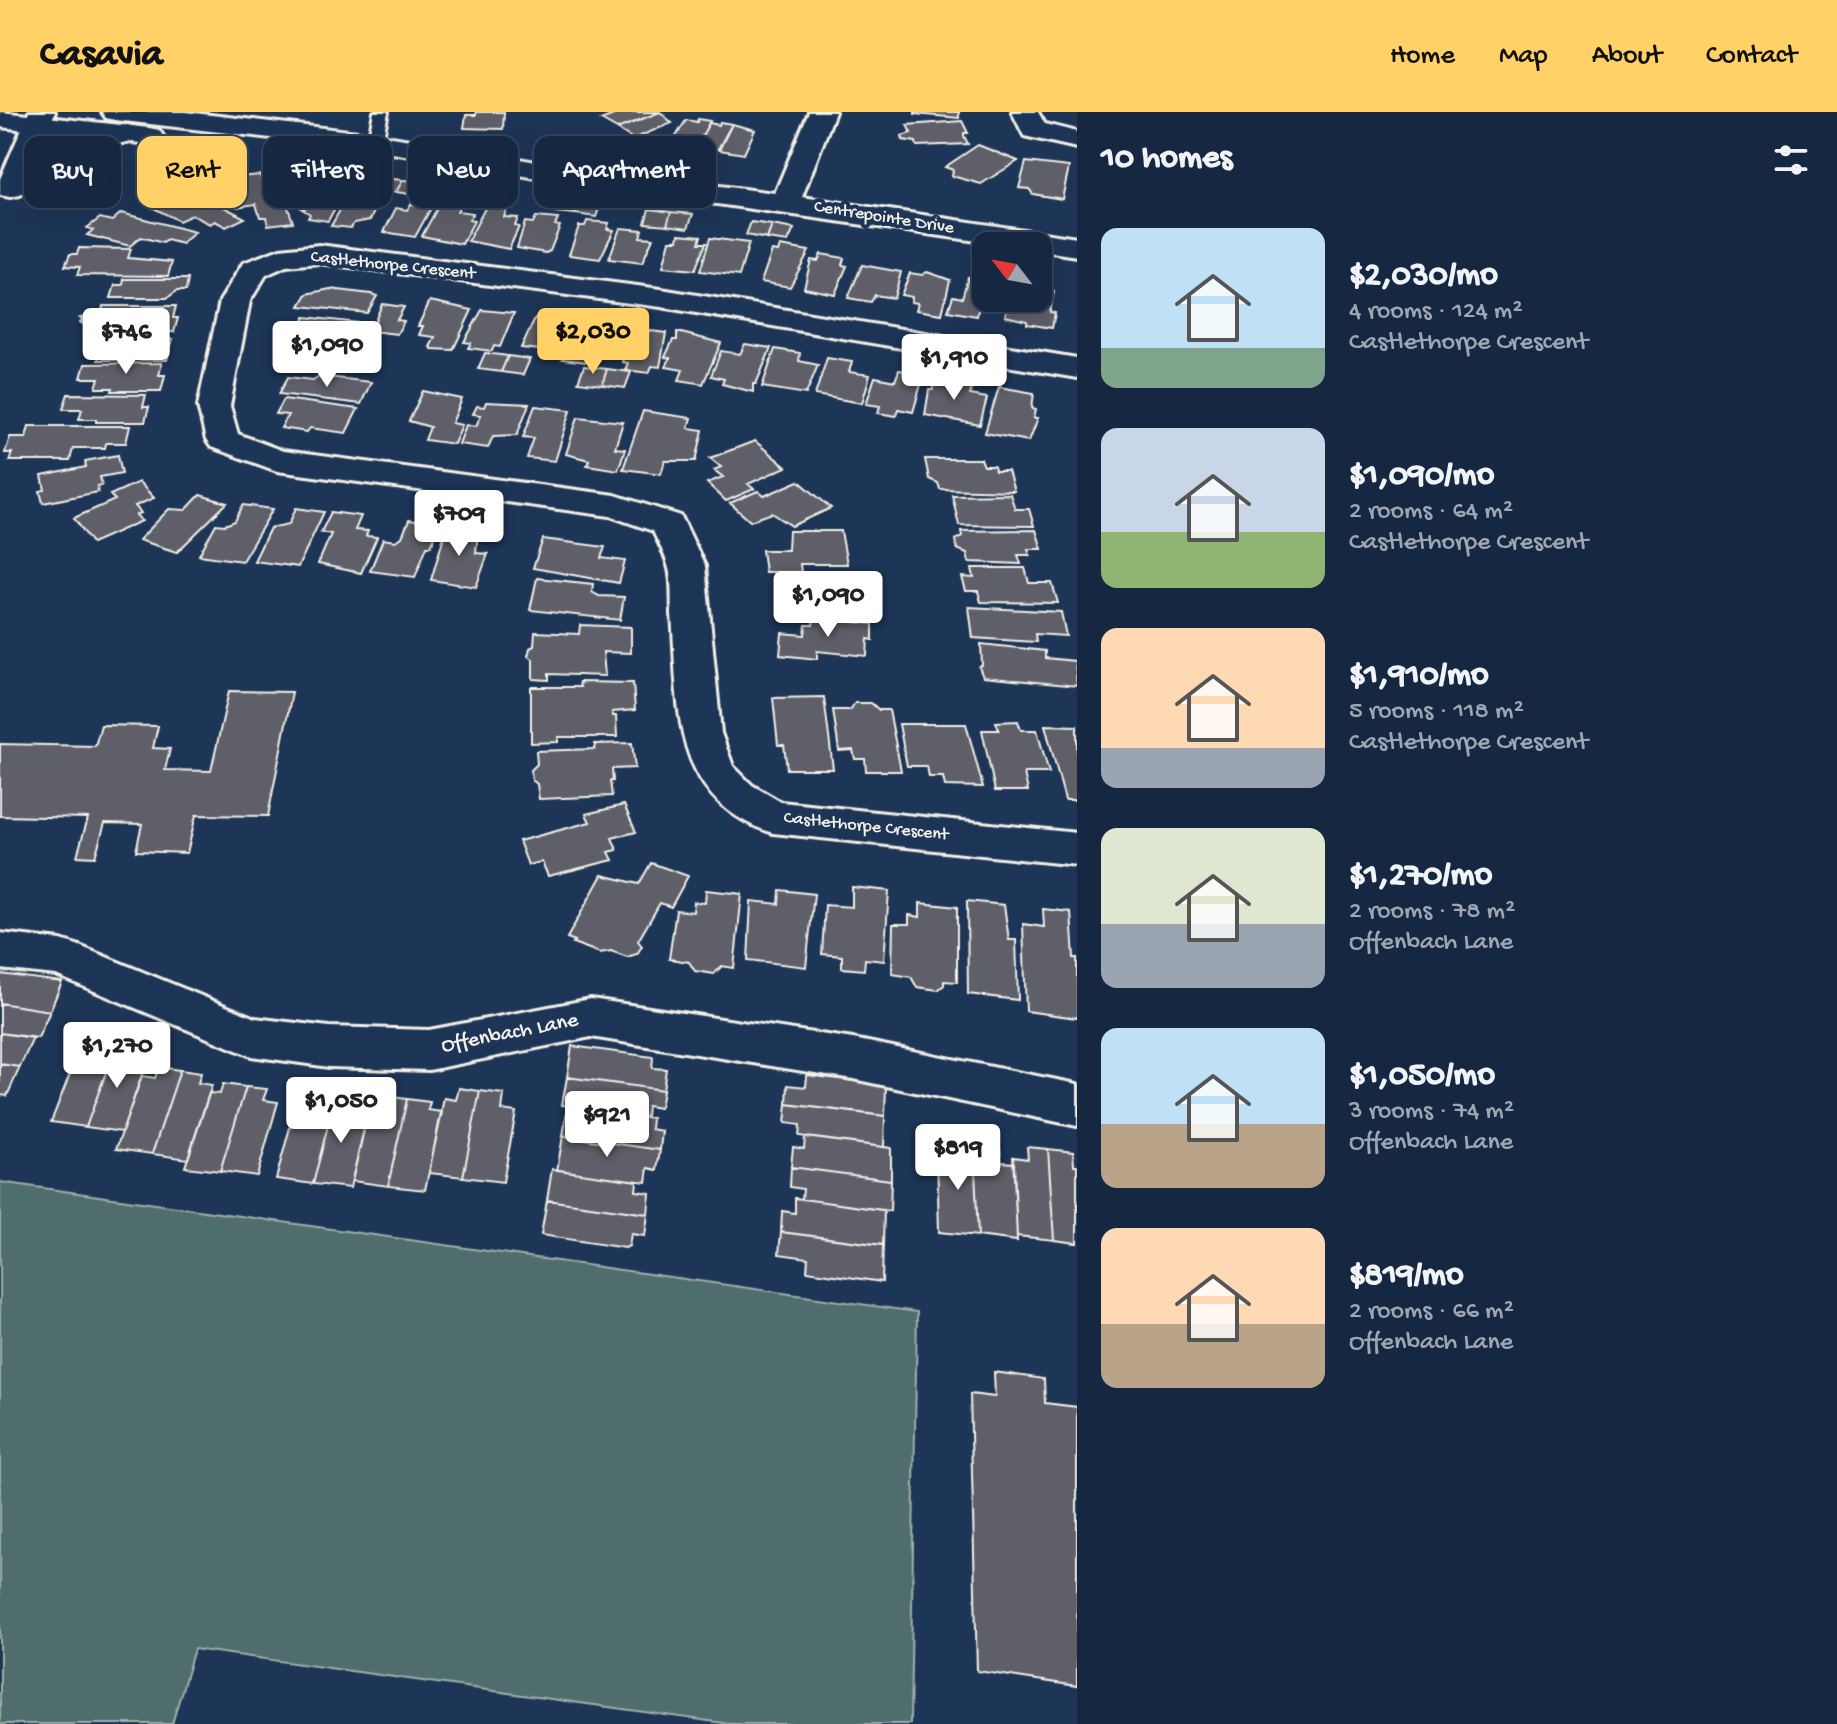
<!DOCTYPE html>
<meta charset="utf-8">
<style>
body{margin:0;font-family:"Gochi Hand",sans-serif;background:#1f3048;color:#f1f3f6;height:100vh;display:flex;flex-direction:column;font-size:30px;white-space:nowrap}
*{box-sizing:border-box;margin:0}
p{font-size:26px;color:#9ea6b1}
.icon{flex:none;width:44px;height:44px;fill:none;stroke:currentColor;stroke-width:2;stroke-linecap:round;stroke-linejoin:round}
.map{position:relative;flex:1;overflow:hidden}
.drawer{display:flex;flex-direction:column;background:#162841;width:760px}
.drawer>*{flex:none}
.top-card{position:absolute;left:24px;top:24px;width:760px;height:72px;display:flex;gap:16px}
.needle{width:52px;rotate:301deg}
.fabs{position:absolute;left:972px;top:120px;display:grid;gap:16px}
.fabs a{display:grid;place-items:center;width:80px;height:80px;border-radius:16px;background:#162841;box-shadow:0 8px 32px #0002,0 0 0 2px #35445a;font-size:40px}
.price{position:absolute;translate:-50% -68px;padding:0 18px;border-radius:8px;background:#fff;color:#222;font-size:26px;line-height:52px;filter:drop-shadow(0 2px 4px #0008)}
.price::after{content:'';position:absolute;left:50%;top:48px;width:24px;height:18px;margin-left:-12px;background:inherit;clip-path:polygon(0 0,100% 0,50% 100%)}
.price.active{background:#ffd166;color:#111}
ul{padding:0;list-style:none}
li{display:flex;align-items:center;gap:24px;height:200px;padding:0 24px}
li span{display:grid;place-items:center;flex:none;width:224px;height:160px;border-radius:16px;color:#555}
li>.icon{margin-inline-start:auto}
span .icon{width:96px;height:96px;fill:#fffc;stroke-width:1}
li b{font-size:34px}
h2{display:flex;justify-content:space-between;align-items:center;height:96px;padding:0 24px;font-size:34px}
.chip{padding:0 28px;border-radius:16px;background:#162841;box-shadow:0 8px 32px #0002,0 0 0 2px #35445a;font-size:28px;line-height:72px}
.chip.active{background:#ffd166;color:#111}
header{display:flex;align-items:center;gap:48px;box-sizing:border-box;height:112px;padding:0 40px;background:#ffd166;color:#111}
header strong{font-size:38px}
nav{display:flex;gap:44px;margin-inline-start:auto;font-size:28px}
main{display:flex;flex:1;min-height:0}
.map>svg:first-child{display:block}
</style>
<header>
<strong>Casavia</strong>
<nav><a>Home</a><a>Map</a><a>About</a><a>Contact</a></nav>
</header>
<main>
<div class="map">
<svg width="1077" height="1612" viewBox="0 0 1077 1612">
<rect width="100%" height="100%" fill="#1d3557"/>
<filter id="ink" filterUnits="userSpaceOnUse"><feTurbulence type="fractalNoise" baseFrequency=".0125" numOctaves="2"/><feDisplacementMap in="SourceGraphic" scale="16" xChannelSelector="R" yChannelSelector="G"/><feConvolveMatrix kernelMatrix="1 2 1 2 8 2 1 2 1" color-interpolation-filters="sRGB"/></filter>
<g filter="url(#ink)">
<path fill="#506d6c" stroke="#a2afaa" stroke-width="2" d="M0,1070L917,1200L910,1612H730L194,1537L172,1612H0Z"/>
<path fill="#5e5e69" stroke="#f4f1e8" stroke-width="2" d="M476,0H504L503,17L464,16L466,3H476Z
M621,0H660L617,17L601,8Z
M660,0L672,11L633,27L617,17Z
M915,0H959V6L915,2Z
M698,7L710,9L696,35L672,31L686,8L697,10Z
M962,9L968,21H964V24L968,32L917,34L916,30L903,28L902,24L911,21L907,13Z
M720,10L732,12L718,37L696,35L709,11L719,13Z
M732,12L755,18L744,42L719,38Z
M978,33L1018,49L981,72L952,64L953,58L945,55Z
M1026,50L1069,55L1062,87L1033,82L1029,77L1019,76Z
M260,63L262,69L278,67L293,110L268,113L266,105H260L256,92L237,95L229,70L240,69L239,65Z
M383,66L403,68L396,80L376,78Z
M403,68L423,70L415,83L396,80Z
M318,71L347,74L328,109L308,106L310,102L302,97L306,96L301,95Z
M188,76L245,106L226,115L215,109L210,112L192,103L179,109L146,92L154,88L150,85L167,77L176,82Z
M360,82L381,85L370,108L354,111L351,116L331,114L348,84L359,85Z
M560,87L580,89L575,102L554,100Z
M441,89L462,91L457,99L473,101L469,108L474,109L462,132L422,124Z
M580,89L601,91L596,105L575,102Z
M411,92L432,94L415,125L384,120L396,96L407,98Z
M486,94L507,96L504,105L518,106L515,114L519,115L509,137L468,129Z
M649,97L671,100L667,113L645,111Z
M671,100L693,102L688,116L667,113Z
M121,101L195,120L182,132L167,128L163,131L141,125L130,134L87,123L93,118L87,116L100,106L112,109Z
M536,105L558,107L555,113L560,114L550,139L546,141L517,136L525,110L533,111Z
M587,109L609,111L607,117L614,118L600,147L569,143L579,114H585Z
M751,110L772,113L767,127L746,123Z
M772,113L794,117L788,130L767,127Z
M620,116L642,118L640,125L653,126L642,151L609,147Z
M679,122L701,124L699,131H706L695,158L663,155L670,128H678Z
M710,126L749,131L739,164L700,159Z
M780,134L809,139L790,175L761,170L772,139L778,140Z
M79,136L131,137L128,146L172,150L168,164L77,163L80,155L65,154L70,142H77Z
M821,142L844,146L842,153L847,154L835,182L804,176L811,148L818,149Z
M862,153L901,160L894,186L875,183L871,190L848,186Z
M927,160L950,168L942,202L916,198L918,191L911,190L912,185L901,183L910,161L922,163Z
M968,165L986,168V186H1003L1001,194H979L977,204L948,199L953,184L962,186Z
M124,167H188L186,179H177L167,186H111L115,173H123Z
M330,177L371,182L377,184L367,201L300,194L307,182Z
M1038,177L1054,179L1050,200L1055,201L1052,216L1027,212V209L1005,204L1009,186H1038Z
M430,189L472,198L453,238L432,237L430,235L435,225L419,223L423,214H418Z
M382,192L404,195L397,208L404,209L397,222L371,219Z
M103,194H176L173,206H178L174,220H128V217H113L114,207L91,218L80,210L83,208L80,206L102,199Z
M482,198L514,201L500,235L494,234L492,239L468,236L471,231L464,230Z
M305,205L359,211L357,214L370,216L363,229L350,227L348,232L317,227L296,222Z
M535,206L570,210L558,240L521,236Z
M577,211L611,214L602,244L588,243L586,250L562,247Z
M644,218L666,221L660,255L652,254L649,261L625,258L628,251L622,250L632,219Z
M677,220L721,231L703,272L679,268L683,258L666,255L670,246L665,245L673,228H677Z
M118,226H166L173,227L167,248H98L104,228Z
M298,231L357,237L354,241L364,242L357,256L347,254L346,258L286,249Z
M745,232L771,236L756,272H753V280L722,272L724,267L711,264L721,239L740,242Z
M775,237L800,241L799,249L818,253L806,282L762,275Z
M485,241L508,244L501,260L478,257Z
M508,244L530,247L523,263L501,260Z
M827,246L852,250L849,260L870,263L862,291L815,283Z
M162,251L159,263H165L161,279H112L113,276H96L99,266H81L85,252Z
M584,254L607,257L602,273L578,270Z
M607,257L631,260L625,276L602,273Z
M899,258L924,262L913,300L898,297L896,304L878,301L880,294L866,292L875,265L895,269Z
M319,264L371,270L361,292L279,282L288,265L313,268Z
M932,264L962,269L960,275L972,276L970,283L987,286L980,313L925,303L929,278H933Z
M999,275L1034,281L1032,296L1036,297L1034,306H1038L1029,329L985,321Z
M423,279L462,287L452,311L462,313L454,332L425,328L430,315L409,309Z
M68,282L146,283L143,295H149L145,310H96V307H79L82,297H63Z
M284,287L358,297L346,321L310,316L307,320L281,316L288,303L276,302Z
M486,290L529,292L517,323L493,324L488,336L459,332L466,313L476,314L481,303L473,302L477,294L484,295Z
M535,294L571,298L555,349L527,346L534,326L523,325Z
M643,299L691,306L688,316L703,318L696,349H665L661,362L623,357Z
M578,305L623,310L615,336L625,337L618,358L587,353L589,348L566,342Z
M29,314H130L126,331H106L105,336H73L70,349H9L12,341H5L10,325H26Z
M755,329L786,355L748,372L754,377L726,389L707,371L723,365L714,358L721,355L710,346Z
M118,343L122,361L100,365L102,373L97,374L98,380L43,391L40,379L45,378L42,364L86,355L85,349Z
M925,347H981L984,354H994L995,359H1008L1014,379L940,377L938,371L929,367Z
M799,369L831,396L792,414L772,401L750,409L730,391L758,379L764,384Z
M139,370L154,386L135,394L141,401L136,403L142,409L92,431L74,406L115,388L110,383Z
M1010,382L1015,397H1029L1034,414L959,413L952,383Z
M200,383L227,391L177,440L139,428L169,397L186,398Z
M243,393L273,397L242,449L199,443L216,412L225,413L235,409Z
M296,396L324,400L298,455L254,449L270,416L289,412Z
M331,400L361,404L355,418L368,419L366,424L377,425L361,461L318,452L331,422L321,420Z
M409,408L440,412L431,434H427L415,465L370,459L383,427L395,429L402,425Z
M447,414L478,418L476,441L488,442L476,475L431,468Z
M1036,418L1042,437H1028L1030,443H1018L1021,452L969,450L967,441L957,437L955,428L962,424L961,419Z
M789,419H841L847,452H800L801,460H765L762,438H788Z
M543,427L605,435L601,446L625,449L619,471L533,456Z
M972,456H1025L1029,471H1052L1058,491L981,490L978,479H966L962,465L974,466Z
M775,464H810L812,470H859L862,487H867L870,501H810L809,494H802L801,484H778Z
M537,466L593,472L592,480L599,484L624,485L620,508L530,498Z
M969,495L1061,500L1066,524L1035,522L1036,530L973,526Z
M814,506L873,512V528L868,527L867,544L817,539V547L780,543L782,521L805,523L806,513H813Z
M580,513L631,515V541L603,540L605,564L549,562V568L533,567V547L528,544L530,536L534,534L535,520L579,522Z
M981,532L1045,539V546L1075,549L1077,574L983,565L979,555L982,553Z
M579,570L633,571L635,598L612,600V604H616L617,625H558V630L531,631V575H580Z
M229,579L292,580L268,704L196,703L187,741L136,739L142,712L105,711L95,745L77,744L88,706L0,704V632L95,634L101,613L158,614L153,636L170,637L165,658L211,659Z
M824,585L833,657H787L784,633H778L773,586Z
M855,591H871L879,598H889L901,659H866L865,647H855L853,638L839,639L833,598H850Z
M1018,609L1021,618H1037L1049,661H1024L1028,679H995L982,618H999L996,610Z
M899,612H966L983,675L945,674L943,665H929L927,654H907Z
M1045,613L1077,614V688H1065Z
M632,631L635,656L612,657L613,669H610L612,684L539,687L537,672L532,668L531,658L537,652L536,639L595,637V632Z
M624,693L636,720L612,726L617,738L609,740L613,748L548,764L542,750L528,753L519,729L590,710L586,702Z
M651,751L688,764L671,795L660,791L638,829L642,834L637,842L627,845L611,839L600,841L573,831L575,829L567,826L602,763L639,772Z
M852,775L889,779L884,849L865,847L864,858L842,856V844L822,842L825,793L852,795Z
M706,778L742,782L734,856L722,854L714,862L695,859L689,850L669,847L676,798L693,800L694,790L705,791Z
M780,778L814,782L806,855L748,848L751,789L779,792Z
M967,789L1004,793L1009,828H1016L1018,888L968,882Z
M920,791L957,795V870L944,869V873L938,878L917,875L911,865L892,862L893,812H909V803L920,805Z
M1043,797L1071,800L1074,846H1077V906L1026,899L1023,812L1044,815Z
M0,862L62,870L50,899L0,891Z
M0,891L50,899L38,926L0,921Z
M0,921L33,926L20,955L0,952Z
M96,931L116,933L86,1015L51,1010L79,939L92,941Z
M116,933L138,936L135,947L147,948L122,1020L86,1015Z
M572,934L653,945L652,956L666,957L663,978L567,965Z
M0,952L20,955L7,984L0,983Z
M159,955L180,958L152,1042L116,1037L142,964L155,966Z
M180,958L201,961L198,971L212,973L188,1047L152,1042Z
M807,963L886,973L885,1004L787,992L788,973L806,975Z
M567,965L663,978L660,996L647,994L646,1005L562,993Z
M223,972L246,975L220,1059L185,1055L209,981L220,982Z
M246,975L267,977L263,988L278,990L257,1064L220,1059Z
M459,976L480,979L463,1065L429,1061L444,986L456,988Z
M480,979L504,982L502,998L516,1000L503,1070L463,1065Z
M314,983L335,986L313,1072L276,1067L296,993L311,995Z
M386,984L407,987L388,1074L352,1069L370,993L384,995Z
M335,986L358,989L356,998L368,1000L350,1076L313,1072Z
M407,987L430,990L428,998L442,1000L425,1078L388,1074Z
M787,992L885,1004L884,1035L799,1024L800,1013L785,1011Z
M568,994L652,1006L651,1017L662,1019L660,1038L563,1024Z
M563,1024L660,1038L657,1058L648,1056L646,1070L557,1058Z
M805,1025L891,1036V1068L791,1055L793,1035L804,1037Z
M953,1032L974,1035L978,1124L939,1120L937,1042L953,1043Z
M974,1035L1000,1038L1001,1050L1014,1051L1017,1129L978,1124Z
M1027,1035L1048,1037L1054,1128L1017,1124L1013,1045L1028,1047Z
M1048,1037L1073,1040L1074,1053H1077V1131L1054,1128Z
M791,1055L891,1068L890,1099L802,1087L803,1077L790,1075Z
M552,1057L637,1069L636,1079L650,1081L648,1102L547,1088Z
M795,1086L884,1098L883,1133L781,1120L782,1099L795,1101Z
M547,1088L648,1102L645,1124L631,1122L629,1134L625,1136L541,1123Z
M781,1120L883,1133L882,1170L807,1159L808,1146L779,1142Z
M994,1260L1044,1267L1045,1291L1077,1295V1574L977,1559L970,1282L995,1285Z"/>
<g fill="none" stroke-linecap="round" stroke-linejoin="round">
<g stroke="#f4f1e8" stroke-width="6">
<path id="service" d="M374,0H388L382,30L375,34L368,30Z"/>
</g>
<g stroke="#f4f1e8" stroke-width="6">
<path id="minor" d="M1012,0H1038L1045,12L1077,20V36L1024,24Z
M319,133L661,177L1077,246V266L661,195L319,151L286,154L266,163L250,189L230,294L238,322L283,339L615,383L681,404L705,454L721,621L733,654L752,673L781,690L1077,721V753L773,721C668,688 679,591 672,502C671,486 673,468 668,453C665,442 658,430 653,419L610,404L277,359L211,335L206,328L198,294L220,189L243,151L280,137Z
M0,821L61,828L77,833L255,906L329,915L429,918L591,887L853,927L1077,972V1014L853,967L591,925L429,958L329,955L251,944L56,863L0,857Z"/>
</g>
<g stroke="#f4f1e8" stroke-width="6">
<path id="tertiary" d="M0,0L149,16L159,18L163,24L159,30L149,32L0,15Z
M102,0H185L375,22L548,52L775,81L809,0H835L802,85L1077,126V144L1038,138V134H1012L548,68L375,38L115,8L106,6Z"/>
</g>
<g stroke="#f4f1e8" stroke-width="6">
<path id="primary" d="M29,0H55L37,46L58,31L127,13L137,15L141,21L137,27L78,43L20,83L10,85L0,83V67Z"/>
</g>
<use href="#service" fill="#1d3557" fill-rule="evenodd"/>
<use href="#minor" fill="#1d3557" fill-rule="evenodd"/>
<use href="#tertiary" fill="#1d3557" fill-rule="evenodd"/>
<use href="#primary" fill="#1d3557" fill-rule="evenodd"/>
</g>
</g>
<g text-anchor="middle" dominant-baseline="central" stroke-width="8" stroke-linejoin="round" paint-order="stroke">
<g font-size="18" fill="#f4f1e8" stroke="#1d3557">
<text transform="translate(884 106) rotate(9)">Centrepointe Drive</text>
<text transform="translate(393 154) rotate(6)">Castlethorpe Crescent</text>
<text transform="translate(866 715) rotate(6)">Castlethorpe Crescent</text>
</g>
<g font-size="22" fill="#f4f1e8" stroke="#1d3557">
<text transform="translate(510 922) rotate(-11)">Offenbach Lane</text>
</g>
</g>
</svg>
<div class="fabs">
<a><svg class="needle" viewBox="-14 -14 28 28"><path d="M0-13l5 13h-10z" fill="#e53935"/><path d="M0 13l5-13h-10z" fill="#9ea6b1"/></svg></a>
</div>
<b class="price" style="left:126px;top:264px">$746</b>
<b class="price active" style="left:593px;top:264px">$2,030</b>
<b class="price" style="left:327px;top:277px">$1,090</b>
<b class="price" style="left:954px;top:290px">$1,910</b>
<b class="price" style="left:459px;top:446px">$709</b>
<b class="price" style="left:828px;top:527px">$1,090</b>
<b class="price" style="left:117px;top:978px">$1,270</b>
<b class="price" style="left:341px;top:1033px">$1,050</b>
<b class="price" style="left:607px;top:1047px">$921</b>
<b class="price" style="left:958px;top:1080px">$819</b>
<div class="top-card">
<a class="chip">Buy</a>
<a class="chip active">Rent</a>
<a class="chip">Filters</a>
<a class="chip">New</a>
<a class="chip">Apartment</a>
</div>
</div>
<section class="drawer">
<h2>10 homes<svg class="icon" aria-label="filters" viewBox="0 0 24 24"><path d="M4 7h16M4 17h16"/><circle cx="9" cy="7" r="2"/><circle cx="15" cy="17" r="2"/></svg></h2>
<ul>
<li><span style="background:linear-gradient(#bfe0f5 75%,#7fa58c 0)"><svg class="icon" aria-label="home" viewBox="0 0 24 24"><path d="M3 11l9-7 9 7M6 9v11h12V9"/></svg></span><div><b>$2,030/mo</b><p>4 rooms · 124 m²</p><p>Castlethorpe Crescent</p></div></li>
<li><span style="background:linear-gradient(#c9d6e8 65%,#8fb573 0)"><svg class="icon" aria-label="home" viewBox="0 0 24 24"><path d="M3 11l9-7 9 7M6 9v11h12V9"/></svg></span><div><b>$1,090/mo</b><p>2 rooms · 64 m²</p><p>Castlethorpe Crescent</p></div></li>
<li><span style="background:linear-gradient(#ffd9b3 75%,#9aa5b1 0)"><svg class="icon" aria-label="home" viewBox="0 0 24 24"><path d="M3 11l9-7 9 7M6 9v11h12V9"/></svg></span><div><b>$1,910/mo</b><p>5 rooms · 118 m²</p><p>Castlethorpe Crescent</p></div></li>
<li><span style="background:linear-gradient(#dfe7d0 60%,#9aa5b1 0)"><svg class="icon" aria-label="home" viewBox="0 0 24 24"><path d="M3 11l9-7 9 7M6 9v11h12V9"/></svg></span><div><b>$1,270/mo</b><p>2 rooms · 78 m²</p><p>Offenbach Lane</p></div></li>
<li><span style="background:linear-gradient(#bfe0f5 60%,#b9a48a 0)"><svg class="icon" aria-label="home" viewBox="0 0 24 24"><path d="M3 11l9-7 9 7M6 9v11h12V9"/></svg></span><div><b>$1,050/mo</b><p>3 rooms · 74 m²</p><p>Offenbach Lane</p></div></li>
<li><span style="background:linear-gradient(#ffd9b3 60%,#b9a48a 0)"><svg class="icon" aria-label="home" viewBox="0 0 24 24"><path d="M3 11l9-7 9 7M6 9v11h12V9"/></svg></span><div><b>$819/mo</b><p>2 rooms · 66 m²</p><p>Offenbach Lane</p></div></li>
</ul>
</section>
</main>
